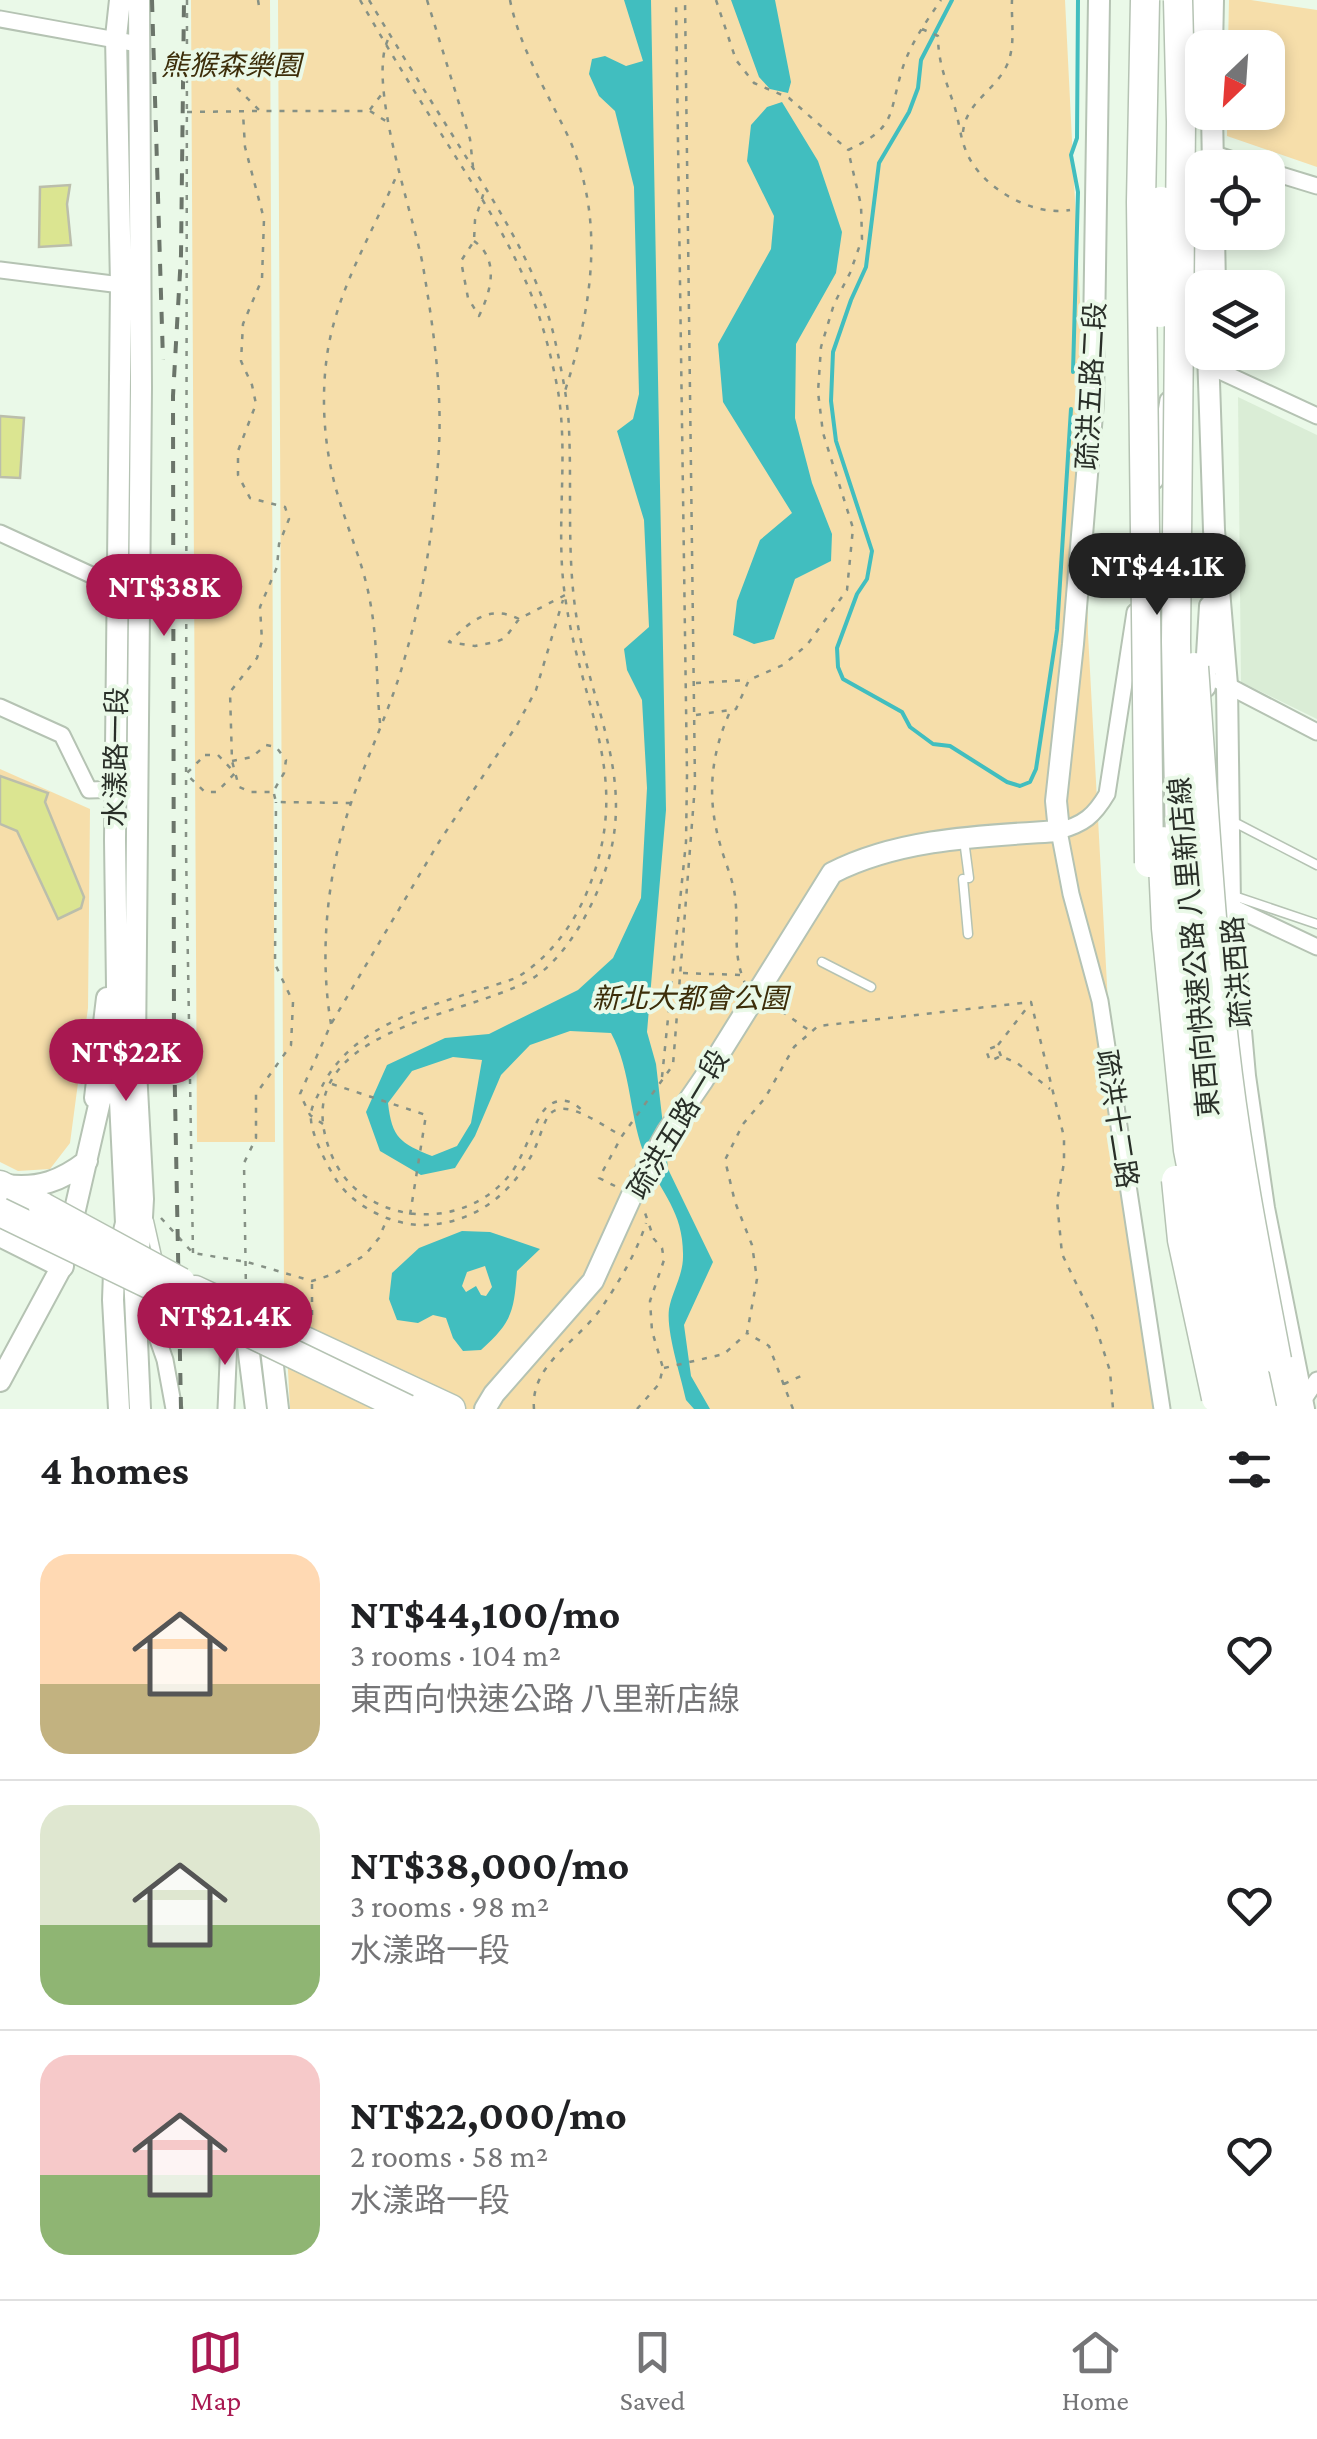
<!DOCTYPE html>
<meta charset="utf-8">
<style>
body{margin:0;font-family:"Crimson Pro","Noto Sans TC",serif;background:#f6f6f6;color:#202124;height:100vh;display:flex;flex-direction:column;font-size:38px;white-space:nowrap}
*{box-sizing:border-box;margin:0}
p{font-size:32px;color:#757577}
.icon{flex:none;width:55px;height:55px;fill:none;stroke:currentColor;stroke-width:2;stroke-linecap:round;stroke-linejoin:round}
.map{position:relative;height:1409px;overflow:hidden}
.details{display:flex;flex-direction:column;background:#fff;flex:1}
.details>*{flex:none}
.needle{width:65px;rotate:205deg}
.fabs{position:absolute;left:1185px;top:30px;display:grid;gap:20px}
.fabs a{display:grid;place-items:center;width:100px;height:100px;border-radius:20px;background:#fff;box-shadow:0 5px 15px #0003;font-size:50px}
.price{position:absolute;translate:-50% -85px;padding:0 22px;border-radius:35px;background:#a91851;color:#fff;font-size:32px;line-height:65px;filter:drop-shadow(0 2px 5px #0008)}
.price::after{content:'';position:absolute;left:50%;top:60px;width:30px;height:22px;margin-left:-15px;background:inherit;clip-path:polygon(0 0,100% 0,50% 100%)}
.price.on{background:#222;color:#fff}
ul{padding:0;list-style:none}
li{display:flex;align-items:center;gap:30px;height:250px;padding:0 40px}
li+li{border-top:2px solid #e0e0e0}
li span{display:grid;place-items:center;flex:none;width:280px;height:200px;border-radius:30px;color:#555}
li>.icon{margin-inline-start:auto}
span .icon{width:120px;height:120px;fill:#fffc;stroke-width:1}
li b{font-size:42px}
h2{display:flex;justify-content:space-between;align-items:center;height:120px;padding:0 40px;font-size:42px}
.tab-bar{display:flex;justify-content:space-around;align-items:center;height:140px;border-top:2px solid #e0e0e0;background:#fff;font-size:28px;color:#757577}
.tab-bar a{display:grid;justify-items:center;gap:5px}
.tab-bar .on{color:#a91851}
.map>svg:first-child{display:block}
</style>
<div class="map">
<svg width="1317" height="1409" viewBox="0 0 1317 1409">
<rect width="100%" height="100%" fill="#eaf9e8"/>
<path fill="#daedd6" d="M1238,397L1317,435V719L1241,682Z"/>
<path fill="#f6deaa" d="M191,0H270L275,1142H197Z
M278,0H1065L1084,381L1088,634L1112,1077L1158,1409H290L284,1293Z
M1229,0H1251L1317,10V167L1227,136V113L1268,112V48L1228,47Z
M0,769L90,809L88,1008L70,1143L50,1169L18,1171L0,1162Z"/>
<path fill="#41bebf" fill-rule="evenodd" d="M624,0H651L666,810L647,1032L656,1064L668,1169L713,1262L684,1325L691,1376L710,1409H694L686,1400C681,1376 666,1332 669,1309C672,1292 683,1275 683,1257C684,1212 662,1195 646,1158C629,1120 632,1071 611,1033L570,1031L530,1045L501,1075L475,1136L455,1168L421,1175L380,1151L366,1112L387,1065L445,1038L489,1034L578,990L613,958L641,898L647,788L642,700L627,670L624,649L649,627L644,520L617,431L633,419L639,394L634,187L615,111L599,96L589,74L592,59L605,56L626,66L643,61ZM453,1057L482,1060L471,1123L457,1146L432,1156C400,1143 392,1138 388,1103L412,1071Z
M731,0H775L791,82L788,93L770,89L759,77Z
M782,102L818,161L842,232L836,273L796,344L795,418L812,483L832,534L831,561L795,579L774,639L754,644L733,635L737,601L760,540L792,513L723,402L718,344L771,249L774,216L747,161L751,125L767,107Z
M462,1231L490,1232L540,1249L517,1271C514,1312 512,1322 481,1350L463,1351L453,1338L446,1318L433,1315L418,1323L397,1320L389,1299L392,1273L419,1248ZM485,1266L492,1287L486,1296L481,1295L476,1286L466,1292L462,1286L467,1272Z"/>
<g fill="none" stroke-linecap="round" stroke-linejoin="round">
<path stroke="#41bebf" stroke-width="4" d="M952,0L921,60L918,88L909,112L879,163L866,267L851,300L833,352L831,401L836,441L872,551L867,579L857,594L837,648L838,667L843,679L902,712L910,727L933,744L950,746L1007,782L1020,786L1030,782L1036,769L1057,630L1071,409
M1073,372L1078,192L1071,155L1077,138L1078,0"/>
</g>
<path fill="#dbe591" stroke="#bbbeab" stroke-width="2.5" d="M70,185L67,204L71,245L39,247L40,187Z
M0,416L24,418L20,478L0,477Z
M0,776L48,793L45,802L84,897L81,908L58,919L17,831L0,824Z"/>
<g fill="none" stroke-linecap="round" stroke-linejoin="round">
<g stroke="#b5c3b3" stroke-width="11">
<path id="lane" d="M1232,821L1317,865
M964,840L969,878
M963,879L968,934
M1231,895L1317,924
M822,962L871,987
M149,1221L158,1261
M162,1299L164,1340"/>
</g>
<g stroke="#b5c3b3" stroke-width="19">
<path id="street" d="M0,19L138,44
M1212,153L1257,168
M1268,171L1317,186
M0,270L121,285
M1211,367L1317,416
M1155,481L1168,400
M0,533L124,590
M1135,612L1107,794C1094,816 1084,824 1059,831L1071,894L1100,1001L1162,1409
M1219,681L1317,732
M0,707L62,735L89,790L125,789
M1230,906L1317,947
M140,1288L165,1360L174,1409
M1302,1402L1317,1380
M226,1409L229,1339L242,1324"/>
</g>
<g stroke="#b5c3b3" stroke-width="24">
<path id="secondary" d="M139,0L141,388L135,1052L143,1199L141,1235L134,1273L140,1409
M1212,48L1213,0
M1193,73V0
M1212,112L1213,168
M1193,177L1197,311L1202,329
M1214,232L1215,288
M1208,352L1214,530L1227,685L1230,906L1245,1076L1264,1208L1304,1409
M1205,687L1210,606
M95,1098L107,998
M6,1185C39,1189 61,1181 87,1161
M245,1322L256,1409
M269,1332L278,1409
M0,1381L62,1266L100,1101L115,1067
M119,1409L113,1300L114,1272L126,1223L118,1060L115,840L121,285L116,37L120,0
M485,1409L494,1394L593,1281L632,1195L668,1131L703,1080L832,873C900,838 984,836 1059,831L1056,801L1073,644L1093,402L1099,0"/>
</g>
<g stroke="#b5c3b3" stroke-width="26">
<path id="primary" d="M0,1235L62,1266"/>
</g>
<g stroke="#b5c3b3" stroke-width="31">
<path id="highway" d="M0,1185L43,1207
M195,1290L451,1409
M1277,1360L1290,1409"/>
</g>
<path stroke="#869185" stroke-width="2.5" stroke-dasharray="5 8" stroke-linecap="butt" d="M187,0L186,849L193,1253
M258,0L259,6
M360,0C388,49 417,96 447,143C481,197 516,250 537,310C546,336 553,364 558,391C569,458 555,529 565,596C581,712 637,779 584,899C569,931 546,960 516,978C446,1003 351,1018 319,1093C316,1099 311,1108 311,1114C309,1131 326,1163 335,1178C353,1207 393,1226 426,1225C472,1223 508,1197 530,1158C538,1145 541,1129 548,1116C551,1112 556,1109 561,1109C578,1107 607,1128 622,1136
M369,0C401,54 435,107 468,160C504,217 542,278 556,345C562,373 568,401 569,429C572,495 566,561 578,626C593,710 635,780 606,868C594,906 566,959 530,980C462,1018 284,1030 330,1151C358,1227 464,1235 511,1173C524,1157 536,1115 548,1106C561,1096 575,1101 584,1113
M427,0L470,139L473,167
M510,0C519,45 544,87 564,128C607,213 593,304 565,391L558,393
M716,0L736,60L754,83L789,98L847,149
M922,29L938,36C938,62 946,81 954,105C959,120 960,137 966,151C980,187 1032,217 1070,210
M237,88L260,111H369L384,91
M370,111L389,123
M187,112L259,111
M963,132C966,102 995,91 1007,65C1016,45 1011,21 1012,0
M474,241C500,260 491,291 479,316L468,298L461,261L474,241L475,220L485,189
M519,619C489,604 471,621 449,642L475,646L496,642L505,638L519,619L571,592
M696,683L748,680
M729,714C710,757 707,799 720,844C724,859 731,875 734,890C740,921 731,953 745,983
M696,715L736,709L749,680L783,665L807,645L847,590L853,528L823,433L818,392L821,347L834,304L850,273L862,239L861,205L848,150C897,127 888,116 902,70C910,44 926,22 941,0
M380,723C376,682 378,642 370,601C364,566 349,533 339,499C324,452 320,398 328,349C339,285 374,231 398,172
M205,755H218L235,773L217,792H205L186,774Z
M232,761L252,757L266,745L276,747L286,760L284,773L273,792H251L239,787L232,761L230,692L257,658L262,641L260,607L277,567L279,544L289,519L285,507L250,498L238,475V451L256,404L252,385L241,361L243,324L262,279L264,219L245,147L243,113
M274,794L276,802L350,803
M683,973L740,975
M771,1004L810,1031
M331,1024C319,954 327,874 350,806C367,756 391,708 405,657C425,588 435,519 439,447C442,386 433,326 423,266C414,216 364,77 390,36
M998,1045L1030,1004
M1001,1056L997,1046L986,1050L990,1061L1001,1056L1017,1063L1050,1089
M662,1077L686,842L687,775L676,0
M332,1084L426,1115L410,1215
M323,1124L310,1115L300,1094L331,1024L439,842L517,725L536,690L563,600
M615,1186L599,1178L622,1136L673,1065L695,785L685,0
M161,1218L193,1253L247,1262L312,1281L334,1274L365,1255L379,1238L387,1219
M312,1284V1317
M246,1292L244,1163L256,1138V1094L291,1045L293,1002L275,964L276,802
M664,1368L724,1354L746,1334
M784,1384L803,1375
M534,1409C530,1364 579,1341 602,1307C619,1282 637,1252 646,1223
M637,1409L659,1384L663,1368L652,1331L650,1301L664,1260L662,1248L654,1239L644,1210
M793,1409L769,1346L747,1333L757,1279L752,1245L735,1202L725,1160L743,1124L765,1098L794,1047L818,1026L1031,1002L1064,1137V1163L1057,1201L1062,1254L1093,1318L1110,1371L1113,1409"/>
<use href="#lane" stroke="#fff" stroke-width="8"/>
<use href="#street" stroke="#fff" stroke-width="15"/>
<use href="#secondary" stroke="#fff" stroke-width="20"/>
<use href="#primary" stroke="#fff" stroke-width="22"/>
<use href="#highway" stroke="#fff" stroke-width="28"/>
<path stroke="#6b756a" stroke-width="4" stroke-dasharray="12 12" stroke-linecap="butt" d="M152,0L163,360
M181,1409L174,1044L173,396L181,255L184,0"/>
<g stroke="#b5c3b3" stroke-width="31" stroke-linecap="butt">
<path id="highway-bridge" d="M1145,0L1141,202L1149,863
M1178,0L1181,122L1176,642L1180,844L1211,1142L1240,1307L1262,1409
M1160,313L1161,201
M1194,667C1204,803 1211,940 1228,1075C1240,1171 1259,1265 1277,1360
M1162,841L1166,928L1188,1150L1238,1409
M1176,1180L1182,1240L1216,1398
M43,1207L181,1282
M0,1212L407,1409"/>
</g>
<use href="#highway-bridge" stroke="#fff" stroke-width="28"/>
</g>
<g text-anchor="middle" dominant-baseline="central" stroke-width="8" stroke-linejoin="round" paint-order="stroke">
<g font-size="28" font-style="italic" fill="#3c2d09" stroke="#eaf9e8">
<text x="231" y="65">熊猴森樂園</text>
<text x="690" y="998">新北大都會公園</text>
</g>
<g font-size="28" fill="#292f28" stroke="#eaf9e8">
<text transform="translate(1091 386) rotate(-87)">疏洪五路二段</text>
<text transform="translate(116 757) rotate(-89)">水漾路一段</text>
<text transform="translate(1194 947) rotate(-95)">東西向快速公路 八里新店線</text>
<text transform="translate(1237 972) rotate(-95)">疏洪西路</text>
<text transform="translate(1117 1119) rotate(81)">疏洪十二路</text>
<text transform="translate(678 1124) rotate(-59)">疏洪五路一段</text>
</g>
</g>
</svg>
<div class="fabs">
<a><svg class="needle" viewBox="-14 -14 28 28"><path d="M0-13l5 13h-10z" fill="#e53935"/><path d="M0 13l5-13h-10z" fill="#757577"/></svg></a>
<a><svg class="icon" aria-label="locate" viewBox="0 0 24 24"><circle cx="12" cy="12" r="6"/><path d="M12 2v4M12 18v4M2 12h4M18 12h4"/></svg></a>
<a><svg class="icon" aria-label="layers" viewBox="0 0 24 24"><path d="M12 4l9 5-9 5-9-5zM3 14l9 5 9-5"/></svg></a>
</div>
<b class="price on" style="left:1157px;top:618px">NT$44.1K</b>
<b class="price" style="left:164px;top:639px">NT$38K</b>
<b class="price" style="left:126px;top:1104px">NT$22K</b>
<b class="price" style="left:225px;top:1368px">NT$21.4K</b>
</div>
<section class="details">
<h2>4 homes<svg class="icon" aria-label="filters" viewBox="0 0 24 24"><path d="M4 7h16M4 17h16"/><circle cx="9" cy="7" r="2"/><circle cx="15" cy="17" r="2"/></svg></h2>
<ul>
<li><span style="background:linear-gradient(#ffd9b3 65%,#c2b280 0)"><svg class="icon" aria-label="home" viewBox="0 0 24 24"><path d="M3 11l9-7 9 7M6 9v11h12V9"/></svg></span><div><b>NT$44,100/mo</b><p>3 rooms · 104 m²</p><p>東西向快速公路 八里新店線</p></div><svg class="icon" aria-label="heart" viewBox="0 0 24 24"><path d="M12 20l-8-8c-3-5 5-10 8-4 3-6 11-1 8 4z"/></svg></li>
<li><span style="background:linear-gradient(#dfe7d0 60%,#8fb573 0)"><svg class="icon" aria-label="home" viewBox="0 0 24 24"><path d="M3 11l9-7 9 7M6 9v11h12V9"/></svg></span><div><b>NT$38,000/mo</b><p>3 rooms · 98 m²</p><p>水漾路一段</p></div><svg class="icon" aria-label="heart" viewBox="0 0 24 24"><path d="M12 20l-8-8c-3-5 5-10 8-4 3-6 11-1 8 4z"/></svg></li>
<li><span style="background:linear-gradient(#f6c9c9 60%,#8fb573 0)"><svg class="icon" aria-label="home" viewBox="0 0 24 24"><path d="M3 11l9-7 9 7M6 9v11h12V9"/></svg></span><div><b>NT$22,000/mo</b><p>2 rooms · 58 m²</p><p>水漾路一段</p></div><svg class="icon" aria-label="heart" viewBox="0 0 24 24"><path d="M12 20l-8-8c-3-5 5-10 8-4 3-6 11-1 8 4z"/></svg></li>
</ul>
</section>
<nav class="tab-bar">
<a class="on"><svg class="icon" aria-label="map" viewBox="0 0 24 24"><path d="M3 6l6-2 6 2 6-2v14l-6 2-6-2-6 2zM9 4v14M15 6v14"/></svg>Map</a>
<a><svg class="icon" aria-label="saved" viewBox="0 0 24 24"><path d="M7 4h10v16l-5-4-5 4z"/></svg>Saved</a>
<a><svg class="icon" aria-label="home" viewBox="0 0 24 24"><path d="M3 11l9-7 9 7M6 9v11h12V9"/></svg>Home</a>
</nav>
